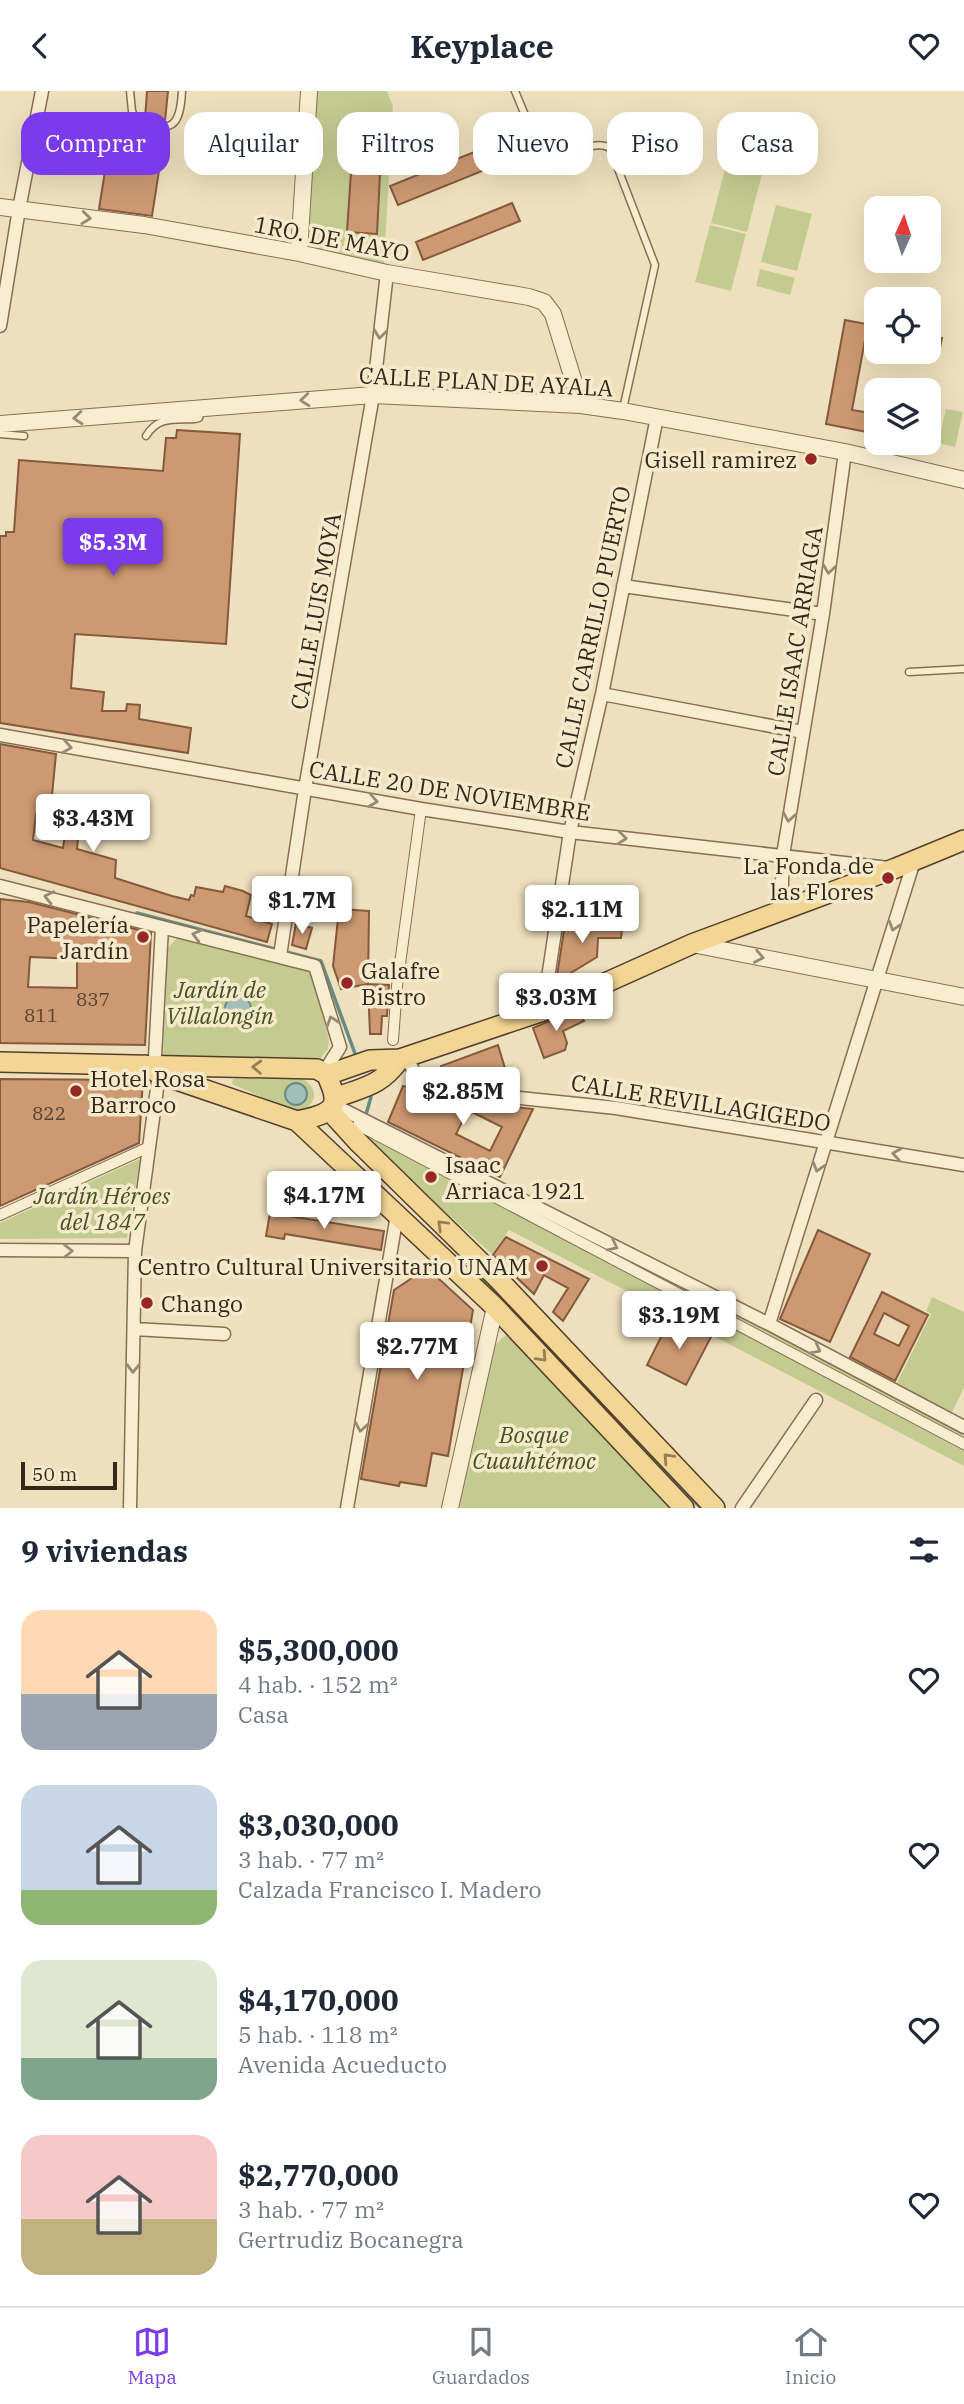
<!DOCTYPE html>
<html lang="es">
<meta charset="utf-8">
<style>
body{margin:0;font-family:"IBM Plex Serif",serif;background:#f2f2f3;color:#1f2937;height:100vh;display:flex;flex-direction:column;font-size:26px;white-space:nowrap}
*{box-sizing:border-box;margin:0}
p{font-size:23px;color:#747a83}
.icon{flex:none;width:38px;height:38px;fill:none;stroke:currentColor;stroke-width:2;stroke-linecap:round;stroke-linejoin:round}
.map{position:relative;height:1417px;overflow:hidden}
.drawer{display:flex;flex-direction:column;background:#fff;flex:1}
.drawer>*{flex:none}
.top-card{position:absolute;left:21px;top:21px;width:922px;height:63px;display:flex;gap:14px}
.needle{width:46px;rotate:3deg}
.buttons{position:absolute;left:864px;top:105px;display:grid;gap:14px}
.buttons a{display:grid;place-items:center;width:77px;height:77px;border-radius:14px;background:#fff;box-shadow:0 7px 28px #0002;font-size:35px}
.scale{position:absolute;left:21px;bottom:18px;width:96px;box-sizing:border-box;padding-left:7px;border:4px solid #34281b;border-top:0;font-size:19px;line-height:24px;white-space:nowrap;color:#34281b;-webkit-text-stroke:5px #f5eacc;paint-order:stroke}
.price{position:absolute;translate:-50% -60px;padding:0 16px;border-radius:7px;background:#fff;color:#222;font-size:23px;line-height:46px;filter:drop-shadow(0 2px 4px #0008)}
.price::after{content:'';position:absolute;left:50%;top:42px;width:21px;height:16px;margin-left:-10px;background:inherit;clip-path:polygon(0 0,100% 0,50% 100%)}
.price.current{background:#7c3aed;color:#fff}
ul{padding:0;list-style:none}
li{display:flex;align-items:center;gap:21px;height:175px;padding:0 21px}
li span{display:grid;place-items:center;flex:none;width:196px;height:140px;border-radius:21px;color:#555}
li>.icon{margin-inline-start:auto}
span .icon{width:84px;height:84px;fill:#fffc;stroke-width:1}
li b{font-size:30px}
h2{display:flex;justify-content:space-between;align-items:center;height:84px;padding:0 21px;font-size:30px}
.chip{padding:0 24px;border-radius:21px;background:#fff;box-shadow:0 7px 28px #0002;font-size:24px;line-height:63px}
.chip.current{background:#7c3aed;color:#fff}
header{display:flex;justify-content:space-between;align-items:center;height:91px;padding:0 21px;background:#fff;font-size:32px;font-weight:700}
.menu{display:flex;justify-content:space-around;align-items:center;height:98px;border-top:2px solid #e0e1e3;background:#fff;font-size:19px;color:#747a83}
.menu a{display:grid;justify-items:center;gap:4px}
.menu .current{color:#7c3aed}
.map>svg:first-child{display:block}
</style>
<header><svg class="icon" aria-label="back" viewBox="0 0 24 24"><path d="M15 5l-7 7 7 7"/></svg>Keyplace<svg class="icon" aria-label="heart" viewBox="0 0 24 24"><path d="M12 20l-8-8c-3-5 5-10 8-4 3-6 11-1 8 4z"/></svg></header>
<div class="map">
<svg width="964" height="1417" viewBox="0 0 964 1417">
<rect width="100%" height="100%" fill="#eee0bd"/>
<path fill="#c4cb91" d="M315,0H387L393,15L384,172L306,158Z
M726,74L762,83L747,141L711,132Z
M776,114L812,123L797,180L761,171Z
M710,134L746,143L731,200L695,191Z
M760,178L795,187L790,204L756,195Z
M946,318L963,321L955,356L938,352Z
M179,845L310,877L329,949L328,958L320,968L163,965L168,857Z
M301,987C323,998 315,1020 293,1020L232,993L233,988Z
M372,1039L964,1336V1375L509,1139L492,1163L368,1051L367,1045Z
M140,1068L127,1147L0,1148V1132Z
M932,1206L964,1221V1297L952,1321L896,1294L931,1223L926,1220Z
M510,1240L675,1417H458L493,1256Z"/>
<path fill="#a1bfb6" stroke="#688c84" stroke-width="2" d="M225 918a13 13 0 1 1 26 0a13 13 0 1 1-26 0Z
M285 1003a11 11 0 1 1 22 0a11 11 0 1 1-22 0Z"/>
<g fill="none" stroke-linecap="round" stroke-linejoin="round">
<path stroke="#688c84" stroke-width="3.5" d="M137,822L321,870L357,968
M365,1027L371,1006L370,1001
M471,1175L701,1417"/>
</g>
<path fill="#cc9972" stroke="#855a3c" stroke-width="2" fill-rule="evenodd" d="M147,0H168L165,30L145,28Z
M112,36L144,41H165L152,125L99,118Z
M489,55L497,74L398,114L390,95Z
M351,81L380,83L377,143L347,141Z
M512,112L520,130L423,169L416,151Z
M845,229L877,235V251L865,249L852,319L877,323V343L826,333Z
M929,244L942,247L939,262L929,260Z
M177,339L240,343L226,553L75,543L71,597L104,601L102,620H126L127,613L140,614L139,628L191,637L188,662L0,632V445H6V441H14L19,369L163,380L166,347H176Z
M0,653L56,663L50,725L36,723L33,749L63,757L66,737L79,739L77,758L116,769L115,787L172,805L189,809L191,804L194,805L196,796L223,801L225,795L243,800L251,804L246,825L272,833L267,851L0,777Z
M0,808L29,811L151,842L145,954L0,952ZM30,866L77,868V897L28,896Z
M339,818L369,820L368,893L389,894L387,925H382L381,943H370L368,893L341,898L333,875Z
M599,830V837L622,838L621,847H598L597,866L556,891L565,833Z
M296,832L312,837L306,858L292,854Z
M578,918L584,930L563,940L567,952L565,959L544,967L533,937Z
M498,954L511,997L445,990L441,975Z
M0,988L143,989L139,1052L0,1115Z
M403,995L422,1000L432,1007L533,1018L500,1086L388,1031ZM468,1019L502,1036L490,1060L456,1043Z
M270,1122L384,1140L381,1159L285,1143L284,1148L266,1145Z
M818,1139L870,1163L830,1251L780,1228Z
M506,1146L589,1188L563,1230L553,1221L568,1197L544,1184L534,1203L493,1164Z
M427,1177L473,1219L448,1365L432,1362L426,1395L400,1391L399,1395L361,1388L394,1199Z
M882,1201L928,1224L895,1290L850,1266ZM884,1222L909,1235L899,1255L874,1243Z
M671,1226L711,1246L686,1294L647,1274Z"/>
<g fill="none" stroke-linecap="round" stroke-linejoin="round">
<g stroke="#857056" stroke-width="9">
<path id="service" d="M130,0L132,20L137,32C172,41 180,37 182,0
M515,0L542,65C563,80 587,44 610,57L655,174L623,318
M0,343L24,345
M146,345C158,325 174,329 195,328L199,327L201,320
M909,581L964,578"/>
</g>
<g stroke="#857056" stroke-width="12">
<path id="pedestrian" d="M393,949L397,895L421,718
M358,1034L964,1353
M0,1124L149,1056"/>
</g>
<g stroke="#857056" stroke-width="15">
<path id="minor" d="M0,235L19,118L42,0
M623,495L823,523
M602,603L803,641
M0,644L421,718L570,741L889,777
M0,795L315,875L340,956L324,981
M781,820L783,764L823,523L845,361
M280,865L305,698L373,304L387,182
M543,920L570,741L602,603L657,326
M406,965L416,985L433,998L616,1017L964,1074
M334,1014L769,1233L964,1336
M0,1159L135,1160
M769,1233L914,770
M134,1238L224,1243
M130,1417L135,1160L159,983L155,966L162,836
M347,1417L397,1124
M742,1417L816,1309"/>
</g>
<g stroke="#857056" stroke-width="18">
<path id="tertiary" d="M0,116L144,134L299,162L387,182L529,206L544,211L553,223L581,314
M299,162L309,0
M0,333L373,304L581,314L623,320L845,361L964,389
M692,853L964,906
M450,1417L495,1216"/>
</g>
<g stroke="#533e2b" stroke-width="22">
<path id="primary" d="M0,971L317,978L327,984C329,991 334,999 334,1007C336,1024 309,1027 297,1030L159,983L145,974
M327,984L370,969L400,968L543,920L692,853L896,777L964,749
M335,1007C364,996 381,995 400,968
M329,1019L359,1052L498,1188L715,1417
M297,1030L495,1216L684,1417"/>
</g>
<use href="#service" stroke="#f9edd0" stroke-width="6"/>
<use href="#pedestrian" stroke="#f9edd0" stroke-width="10"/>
<use href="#minor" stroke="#f9edd0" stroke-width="12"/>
<use href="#tertiary" stroke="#f9edd0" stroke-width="16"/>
<use href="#primary" stroke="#f3d693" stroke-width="19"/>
</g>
<defs><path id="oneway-chevron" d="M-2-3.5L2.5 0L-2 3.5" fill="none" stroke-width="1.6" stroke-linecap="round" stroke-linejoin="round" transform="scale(1.75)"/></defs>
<g stroke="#968a76">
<use href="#oneway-chevron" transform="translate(86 127) rotate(7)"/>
<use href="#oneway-chevron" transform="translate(380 243) rotate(97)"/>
<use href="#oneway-chevron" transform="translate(305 309) rotate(175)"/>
<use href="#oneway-chevron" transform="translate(78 327) rotate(175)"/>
<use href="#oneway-chevron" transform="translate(829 478) rotate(98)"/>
<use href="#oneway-chevron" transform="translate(67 656) rotate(10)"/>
<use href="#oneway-chevron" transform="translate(373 710) rotate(10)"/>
<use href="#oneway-chevron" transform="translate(789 726) rotate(99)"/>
<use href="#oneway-chevron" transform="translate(622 747) rotate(6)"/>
<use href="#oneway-chevron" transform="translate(49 806) rotate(-167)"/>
<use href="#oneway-chevron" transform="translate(894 835) rotate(107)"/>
<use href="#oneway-chevron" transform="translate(197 844) rotate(-166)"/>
<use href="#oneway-chevron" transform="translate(759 866) rotate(11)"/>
<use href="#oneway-chevron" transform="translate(332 930) rotate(-108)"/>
<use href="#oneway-chevron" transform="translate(897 1063) rotate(-171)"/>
<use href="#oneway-chevron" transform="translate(818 1076) rotate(107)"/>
<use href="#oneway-chevron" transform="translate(613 1155) rotate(27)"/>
<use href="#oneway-chevron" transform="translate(68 1160)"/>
<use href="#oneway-chevron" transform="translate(816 1258) rotate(28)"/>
<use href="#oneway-chevron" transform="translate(133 1277) rotate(91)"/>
<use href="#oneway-chevron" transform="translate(361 1336) rotate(100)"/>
</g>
<g stroke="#947f57">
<use href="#oneway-chevron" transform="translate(257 976) rotate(-178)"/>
<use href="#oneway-chevron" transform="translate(442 1134) rotate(-136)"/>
<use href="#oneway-chevron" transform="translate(542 1266) rotate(47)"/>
<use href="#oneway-chevron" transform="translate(668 1367) rotate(-133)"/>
</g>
<g fill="#952726" stroke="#f5eacc" stroke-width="2.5">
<circle cx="811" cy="368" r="7"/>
<circle cx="888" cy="787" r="7"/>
<circle cx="143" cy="846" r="7"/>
<circle cx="347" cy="892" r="7"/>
<circle cx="76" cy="1000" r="7"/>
<circle cx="431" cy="1086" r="7"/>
<circle cx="542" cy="1175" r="7"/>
<circle cx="147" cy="1212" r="7"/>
</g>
<g text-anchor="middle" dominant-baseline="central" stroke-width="7" stroke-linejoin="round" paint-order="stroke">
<g font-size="19" fill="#5a4431">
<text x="93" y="908">837</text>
<text x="41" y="924">811</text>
<text x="49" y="1022">822</text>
</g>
<g font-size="23" fill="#34281b" stroke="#f5eacc">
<text transform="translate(332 147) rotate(11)">1RO. DE MAYO</text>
<text transform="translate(486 290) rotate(3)">CALLE PLAN DE AYALA</text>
<text transform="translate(315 520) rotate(-80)">CALLE LUIS MOYA</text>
<text transform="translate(592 536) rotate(-78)">CALLE CARRILLO PUERTO</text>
<text transform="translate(794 560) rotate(-81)">CALLE ISAAC ARRIAGA</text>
<text transform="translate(450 699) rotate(9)">CALLE 20 DE NOVIEMBRE</text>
<text transform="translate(701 1011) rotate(9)">CALLE REVILLAGIGEDO</text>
</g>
<g font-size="23" fill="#34281b" stroke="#f5eacc" text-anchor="end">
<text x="797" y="368">Gisell ramirez</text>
<text x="874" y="774">La Fonda de<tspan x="874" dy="26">las Flores</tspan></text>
<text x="129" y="833">Papelería<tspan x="129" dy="26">Jardín</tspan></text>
<text x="361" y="879" text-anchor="start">Galafre<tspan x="361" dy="26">Bistro</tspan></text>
<text x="90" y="987" text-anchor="start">Hotel Rosa<tspan x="90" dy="26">Barroco</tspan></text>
<text x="445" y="1073" text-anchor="start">Isaac<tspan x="445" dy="26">Arriaca 1921</tspan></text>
<text x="528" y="1175">Centro Cultural Universitario UNAM</text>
<text x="161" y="1212" text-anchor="start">Chango</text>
</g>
<g font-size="23" font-style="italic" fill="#445121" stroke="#f5eacc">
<text x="220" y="898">Jardín de<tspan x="220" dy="26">Villalongín</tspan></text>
<text x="102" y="1104">Jardín Héroes<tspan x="102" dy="26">del 1847</tspan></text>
<text x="534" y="1343">Bosque<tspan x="534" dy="26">Cuauhtémoc</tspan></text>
</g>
</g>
</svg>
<div class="buttons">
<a><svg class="needle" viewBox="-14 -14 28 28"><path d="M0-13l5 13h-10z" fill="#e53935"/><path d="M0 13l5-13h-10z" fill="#747a83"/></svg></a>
<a><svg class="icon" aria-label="locate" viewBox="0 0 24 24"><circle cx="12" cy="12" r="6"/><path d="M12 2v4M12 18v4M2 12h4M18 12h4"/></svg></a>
<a><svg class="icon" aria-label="layers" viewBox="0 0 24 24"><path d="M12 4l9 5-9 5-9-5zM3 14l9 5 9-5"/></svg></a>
</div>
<div class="scale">50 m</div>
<b class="price current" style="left:113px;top:487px">$5.3M</b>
<b class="price" style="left:93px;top:763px">$3.43M</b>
<b class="price" style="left:302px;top:845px">$1.7M</b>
<b class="price" style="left:582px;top:854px">$2.11M</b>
<b class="price" style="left:556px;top:942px">$3.03M</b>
<b class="price" style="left:463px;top:1036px">$2.85M</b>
<b class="price" style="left:324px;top:1140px">$4.17M</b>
<b class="price" style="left:679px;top:1260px">$3.19M</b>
<b class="price" style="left:417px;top:1291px">$2.77M</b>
<div class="top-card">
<a class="chip current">Comprar</a>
<a class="chip">Alquilar</a>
<a class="chip">Filtros</a>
<a class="chip">Nuevo</a>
<a class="chip">Piso</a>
<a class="chip">Casa</a>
</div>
</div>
<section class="drawer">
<h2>9 viviendas<svg class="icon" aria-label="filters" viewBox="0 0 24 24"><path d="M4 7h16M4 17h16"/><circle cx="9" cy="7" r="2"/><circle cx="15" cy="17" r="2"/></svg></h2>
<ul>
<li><span style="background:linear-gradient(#ffd9b3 60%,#9aa5b1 0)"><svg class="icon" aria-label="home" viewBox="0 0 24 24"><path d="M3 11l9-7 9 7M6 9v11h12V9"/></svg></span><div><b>$5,300,000</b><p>4 hab. · 152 m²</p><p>Casa</p></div><svg class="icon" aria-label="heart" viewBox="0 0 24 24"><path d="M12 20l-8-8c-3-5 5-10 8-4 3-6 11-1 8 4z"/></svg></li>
<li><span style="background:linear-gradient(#c9d6e8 75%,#8fb573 0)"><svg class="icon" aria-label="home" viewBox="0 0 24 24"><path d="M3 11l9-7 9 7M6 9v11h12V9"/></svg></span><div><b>$3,030,000</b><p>3 hab. · 77 m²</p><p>Calzada Francisco I. Madero</p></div><svg class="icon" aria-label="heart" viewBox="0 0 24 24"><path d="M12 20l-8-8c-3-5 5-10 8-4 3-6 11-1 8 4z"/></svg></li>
<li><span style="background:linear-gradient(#dfe7d0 70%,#7fa58c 0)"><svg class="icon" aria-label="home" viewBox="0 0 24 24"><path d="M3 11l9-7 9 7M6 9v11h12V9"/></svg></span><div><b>$4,170,000</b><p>5 hab. · 118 m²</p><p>Avenida Acueducto</p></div><svg class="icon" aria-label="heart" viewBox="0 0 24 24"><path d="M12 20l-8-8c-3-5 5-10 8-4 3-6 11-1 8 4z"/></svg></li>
<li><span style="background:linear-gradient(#f6c9c9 60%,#c2b280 0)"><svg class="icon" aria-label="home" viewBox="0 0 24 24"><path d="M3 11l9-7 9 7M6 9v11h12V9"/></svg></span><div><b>$2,770,000</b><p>3 hab. · 77 m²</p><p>Gertrudiz Bocanegra</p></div><svg class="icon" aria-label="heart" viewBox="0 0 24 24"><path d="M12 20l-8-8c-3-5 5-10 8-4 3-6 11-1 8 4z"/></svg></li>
</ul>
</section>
<nav class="menu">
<a class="current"><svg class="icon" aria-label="map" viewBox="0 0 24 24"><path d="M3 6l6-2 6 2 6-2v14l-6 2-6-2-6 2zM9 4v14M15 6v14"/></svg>Mapa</a>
<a><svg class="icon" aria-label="saved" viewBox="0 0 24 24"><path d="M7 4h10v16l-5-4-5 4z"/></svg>Guardados</a>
<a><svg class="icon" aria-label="home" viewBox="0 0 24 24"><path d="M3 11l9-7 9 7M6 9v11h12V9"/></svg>Inicio</a>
</nav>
